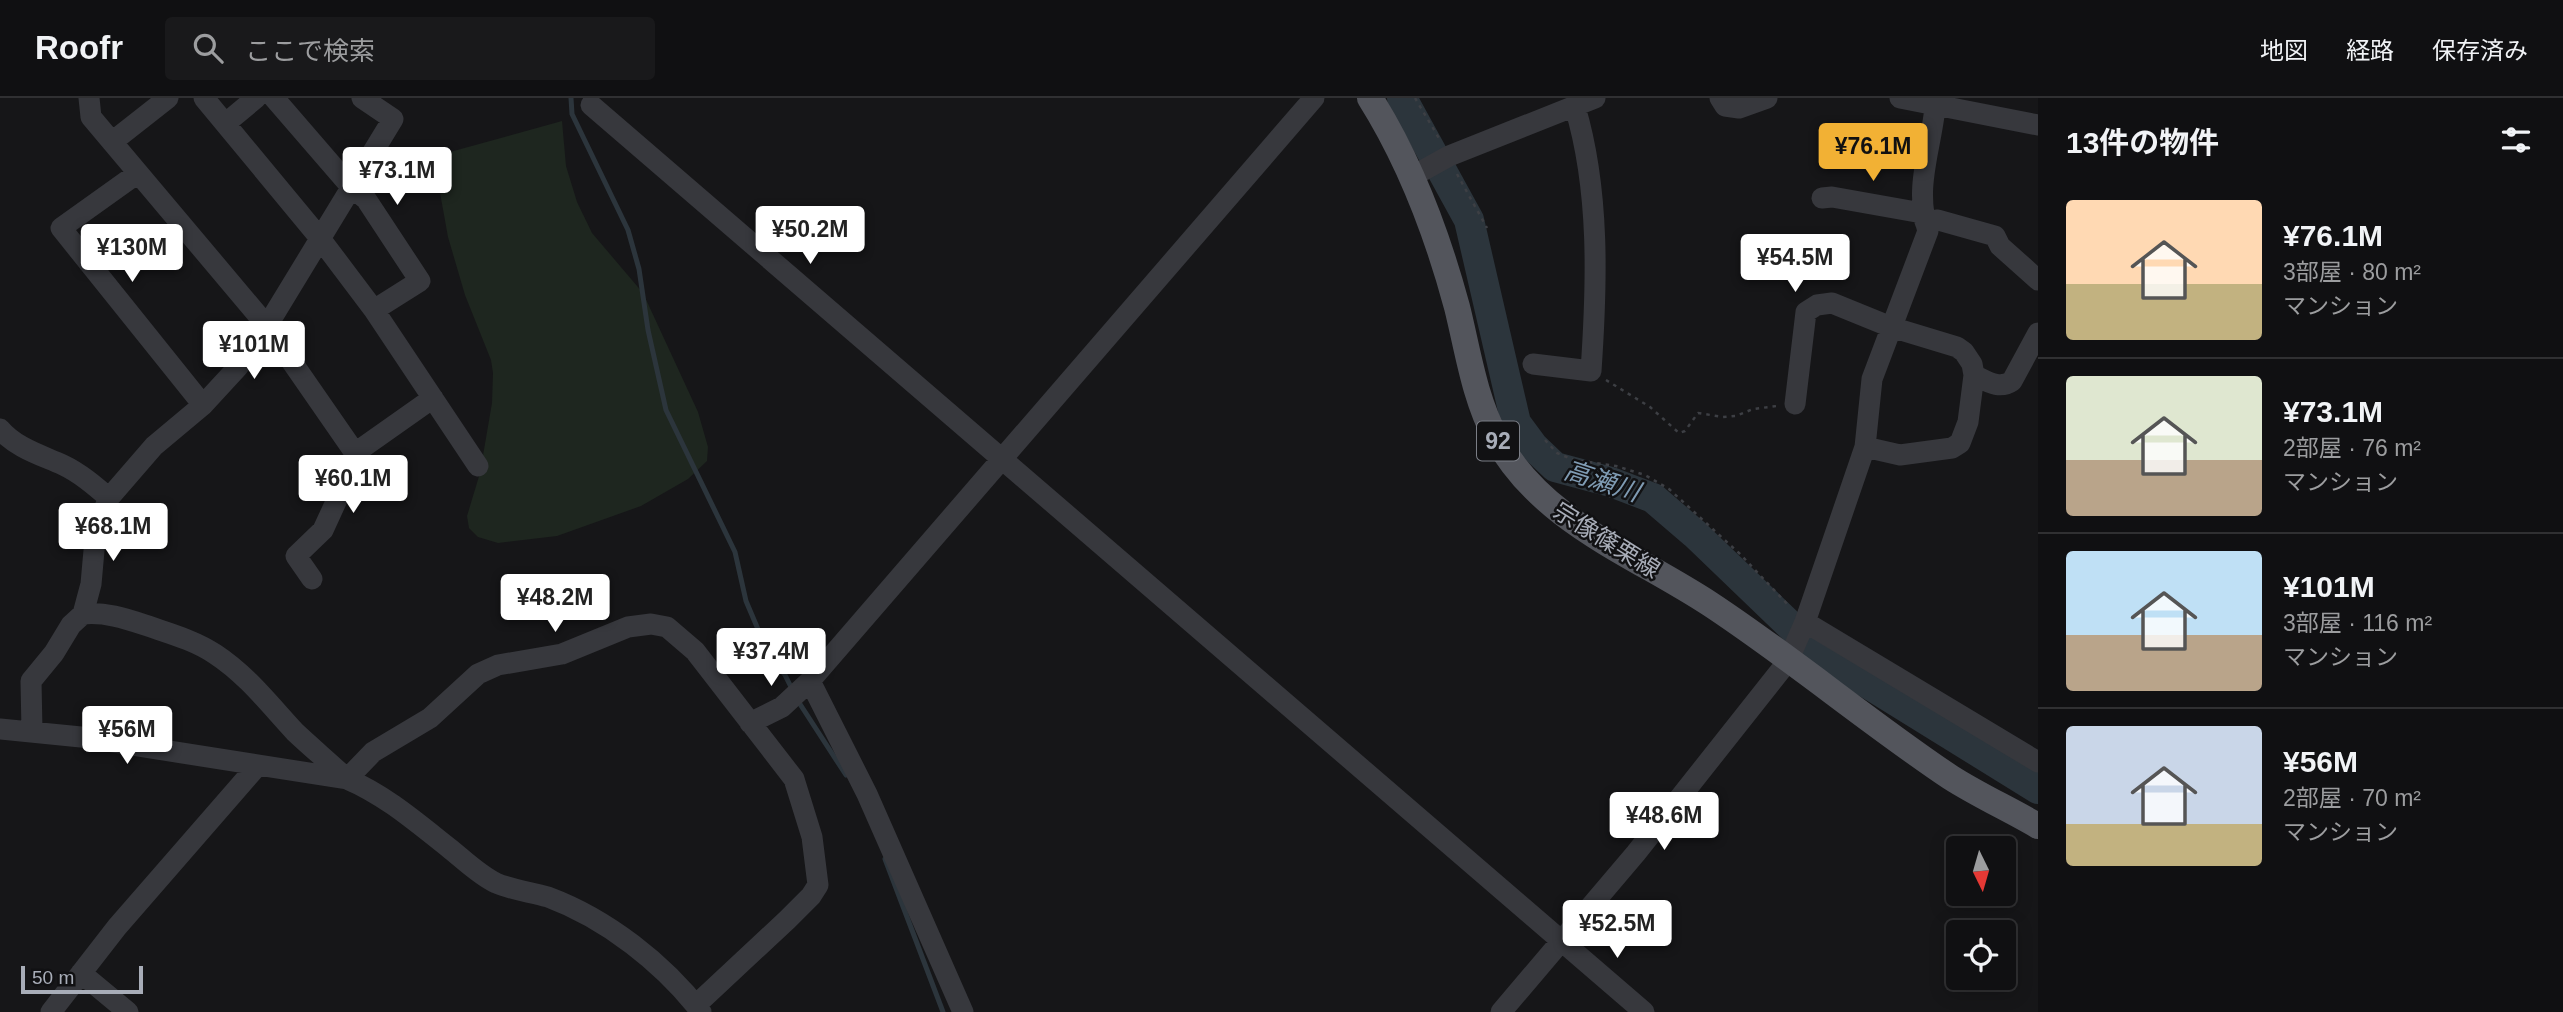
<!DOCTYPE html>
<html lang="ja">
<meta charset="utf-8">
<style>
body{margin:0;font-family:Arial,"Noto Sans JP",sans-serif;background:#19191b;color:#f1f3f6;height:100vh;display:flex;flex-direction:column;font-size:26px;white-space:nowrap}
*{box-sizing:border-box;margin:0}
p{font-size:23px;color:#9c9d9f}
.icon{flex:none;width:38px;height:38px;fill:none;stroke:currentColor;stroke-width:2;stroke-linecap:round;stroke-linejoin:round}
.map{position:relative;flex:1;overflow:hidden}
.sheet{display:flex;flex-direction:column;background:#101012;width:525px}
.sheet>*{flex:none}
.needle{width:46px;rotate:175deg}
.buttons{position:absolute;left:1946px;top:738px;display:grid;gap:14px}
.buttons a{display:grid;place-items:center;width:70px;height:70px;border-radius:7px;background:#101012;box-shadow:0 4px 18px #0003,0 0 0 2px #303032;font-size:35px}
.scale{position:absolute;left:21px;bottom:18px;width:122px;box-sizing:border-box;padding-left:7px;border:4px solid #a8adb8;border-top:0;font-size:19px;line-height:24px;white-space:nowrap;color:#a8adb8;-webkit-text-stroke:5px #111113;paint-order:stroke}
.price{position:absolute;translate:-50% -60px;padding:0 16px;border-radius:7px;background:#fff;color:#222;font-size:23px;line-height:46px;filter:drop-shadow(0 2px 4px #0008)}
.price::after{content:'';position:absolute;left:50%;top:42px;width:21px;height:16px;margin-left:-10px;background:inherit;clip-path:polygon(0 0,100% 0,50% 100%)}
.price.current{background:#f2b134;color:#111}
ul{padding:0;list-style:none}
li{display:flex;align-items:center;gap:21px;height:175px;padding:0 28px}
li+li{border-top:2px solid #303032}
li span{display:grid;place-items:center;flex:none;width:196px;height:140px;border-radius:7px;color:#555}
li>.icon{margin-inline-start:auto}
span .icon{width:84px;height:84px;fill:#fffc;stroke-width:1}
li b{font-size:30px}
h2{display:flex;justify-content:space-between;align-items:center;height:84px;padding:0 28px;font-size:30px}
header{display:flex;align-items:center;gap:42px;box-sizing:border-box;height:98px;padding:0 35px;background:#101012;border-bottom:2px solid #303032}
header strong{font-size:33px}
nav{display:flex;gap:38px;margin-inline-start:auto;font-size:24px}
.search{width:490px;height:63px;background:#19191b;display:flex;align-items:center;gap:18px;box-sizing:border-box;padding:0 24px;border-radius:7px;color:#9c9d9f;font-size:26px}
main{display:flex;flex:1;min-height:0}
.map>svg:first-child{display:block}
</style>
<header>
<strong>Roofr</strong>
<div class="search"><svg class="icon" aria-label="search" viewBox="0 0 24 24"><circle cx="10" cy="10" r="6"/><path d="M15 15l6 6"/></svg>ここで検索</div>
<nav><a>地図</a><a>経路</a><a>保存済み</a></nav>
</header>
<main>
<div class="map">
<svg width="2038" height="914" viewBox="0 0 2038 914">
<rect width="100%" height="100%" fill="#161618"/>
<path fill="#1e261f" d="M562,23L566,68L577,104L592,135L643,195L698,314L708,349L707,363L688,381L641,408L557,438L498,445L478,439L469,430L467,418L480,375L492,305L493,275L491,262L465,197L448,139L437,78L450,54Z"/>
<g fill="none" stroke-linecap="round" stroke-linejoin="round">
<path stroke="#2c353c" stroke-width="5" d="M571,0L572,16L628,132L639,171L648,232L666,312L735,454L746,503L769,557L785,577L792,591
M798,603L846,677
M885,761L943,914"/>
<path stroke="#2c353c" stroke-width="30" d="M1402,0L1469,122L1516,325L1533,348L1555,369L1611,384L1653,400L1695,436L1820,556L2038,691"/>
<path stroke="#3d3f44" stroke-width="2.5" stroke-dasharray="3.5 5" stroke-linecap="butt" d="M1415,0L1440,42
M1457,76L1487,130
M1606,282L1650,309L1679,335L1685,333L1698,315L1723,319L1736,318L1753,311L1777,308
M1545,342L1557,355L1574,362L1616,368L1645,377L1669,391L1740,456L1790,509"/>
<path stroke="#37383d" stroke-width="21" d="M89,0L91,19L267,228L355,355
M204,0L319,139L374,212L478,368
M274,0L351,89L366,101L420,183L374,212
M1720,0L1725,8L1739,10L1767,0
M1900,0L2038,27
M591,7L1644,914
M226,25L256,0
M112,44L168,0
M138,75L61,130L203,307
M1413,78L1449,58L1595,0
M1822,100L1832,99L1922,115
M1925,124L1938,122L1995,138L2000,148L2038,182
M1533,266L1591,273C1597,186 1600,93 1575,9
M1974,277C1987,283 1999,292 2012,283L2038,235
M1795,306L1806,214L1817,207L1832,205L1891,229L1957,249L1964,254L1972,266L1974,277L1968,324L1960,345L1952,350L1900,357L1865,349
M0,331C16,350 41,357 63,367C80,375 95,388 109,400
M312,481L296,458L323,432L352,369L355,355L433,300
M83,516C105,514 124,520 145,527C168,535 194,542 215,556C247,577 269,606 295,634C312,650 330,665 347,681L373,654L430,620L478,576L498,567L562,556L628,529L651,526L667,529L695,553L794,681L812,739L818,787L811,798L787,822L696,907
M1805,524L2038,664
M810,583L867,696L963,914
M750,625L782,609L810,583L1314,0
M0,631L81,639L347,681C385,697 416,724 449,750C463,761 479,777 496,785C512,792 531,794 548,799C607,821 663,865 701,914
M32,633L31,583L54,555L71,527L83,516L91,486L96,430L109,400L154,348L203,307L238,269L267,228L393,21L362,0
M81,875L128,914
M51,914L117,829L258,667
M1501,914L1636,755L1788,563L1805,524L1865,349L1872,281L1928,133C1913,88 1933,46 1936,0"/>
<path stroke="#53555c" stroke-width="26" d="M1370,0C1411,65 1437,135 1457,209C1468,253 1474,299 1496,340C1542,424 1634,456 1710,506C1792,560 1868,624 1950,679C1978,697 2009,711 2038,728"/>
</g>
<g text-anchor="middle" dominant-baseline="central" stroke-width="5" stroke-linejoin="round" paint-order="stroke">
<rect fill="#111113" stroke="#7b7e86" stroke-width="2" x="1477" y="323.5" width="42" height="39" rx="5"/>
<g font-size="23" font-weight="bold" fill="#a8adb8">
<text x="1498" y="343">92</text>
</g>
<g font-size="24" fill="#a8adb8" stroke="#111113">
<text transform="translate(1607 442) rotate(32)">宗像篠栗線</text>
</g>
<g font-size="26" font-style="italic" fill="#7f9bb3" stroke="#111113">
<text transform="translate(1602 383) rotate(18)">高瀬川</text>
</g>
</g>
</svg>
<div class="buttons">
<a><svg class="needle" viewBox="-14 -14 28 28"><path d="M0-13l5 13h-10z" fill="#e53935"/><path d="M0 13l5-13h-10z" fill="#9c9d9f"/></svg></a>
<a><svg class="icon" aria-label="locate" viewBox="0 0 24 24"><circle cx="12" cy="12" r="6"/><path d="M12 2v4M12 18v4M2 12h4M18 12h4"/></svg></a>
</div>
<div class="scale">50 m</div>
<b class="price current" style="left:1873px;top:85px">¥76.1M</b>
<b class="price" style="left:397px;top:109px">¥73.1M</b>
<b class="price" style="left:810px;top:168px">¥50.2M</b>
<b class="price" style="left:132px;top:186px">¥130M</b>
<b class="price" style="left:1795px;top:196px">¥54.5M</b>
<b class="price" style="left:254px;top:283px">¥101M</b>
<b class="price" style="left:353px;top:417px">¥60.1M</b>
<b class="price" style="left:113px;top:465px">¥68.1M</b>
<b class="price" style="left:555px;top:536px">¥48.2M</b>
<b class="price" style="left:771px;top:590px">¥37.4M</b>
<b class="price" style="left:127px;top:668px">¥56M</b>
<b class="price" style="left:1664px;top:754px">¥48.6M</b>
<b class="price" style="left:1617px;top:862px">¥52.5M</b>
</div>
<section class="sheet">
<h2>13件の物件<svg class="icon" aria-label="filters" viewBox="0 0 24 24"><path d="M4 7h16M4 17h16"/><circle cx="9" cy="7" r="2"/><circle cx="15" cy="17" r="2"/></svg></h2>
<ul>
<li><span style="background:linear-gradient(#ffd9b3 60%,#c2b280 0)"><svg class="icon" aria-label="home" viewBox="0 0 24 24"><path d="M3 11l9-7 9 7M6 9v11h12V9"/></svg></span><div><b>¥76.1M</b><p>3部屋 · 80 m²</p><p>マンション</p></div></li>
<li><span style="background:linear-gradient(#dfe7d0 60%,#b9a48a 0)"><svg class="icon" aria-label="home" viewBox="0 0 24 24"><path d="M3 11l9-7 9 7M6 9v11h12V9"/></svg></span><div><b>¥73.1M</b><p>2部屋 · 76 m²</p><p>マンション</p></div></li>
<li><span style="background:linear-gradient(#bfe0f5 60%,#b9a48a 0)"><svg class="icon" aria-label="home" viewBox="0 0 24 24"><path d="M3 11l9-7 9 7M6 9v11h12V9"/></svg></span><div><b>¥101M</b><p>3部屋 · 116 m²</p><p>マンション</p></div></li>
<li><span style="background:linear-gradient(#c9d6e8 70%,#c2b280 0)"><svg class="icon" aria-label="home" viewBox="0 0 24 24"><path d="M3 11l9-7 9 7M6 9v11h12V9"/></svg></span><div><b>¥56M</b><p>2部屋 · 70 m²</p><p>マンション</p></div></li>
</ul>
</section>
</main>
